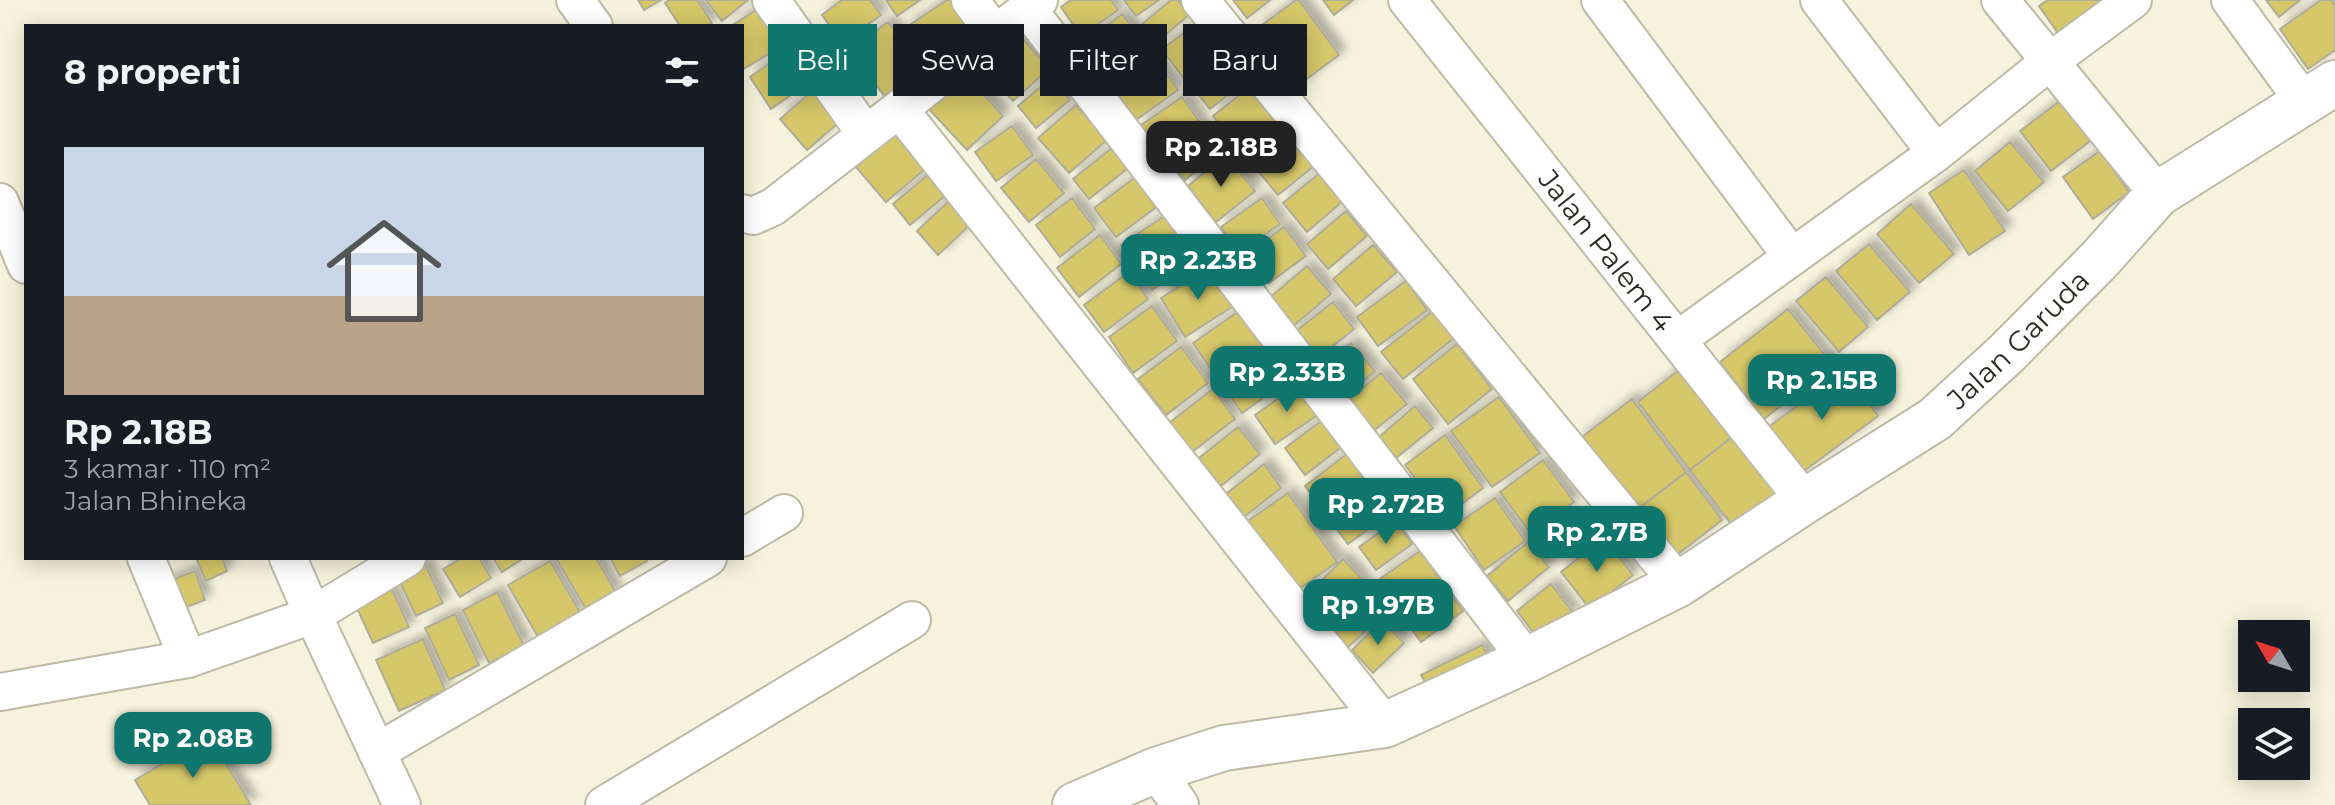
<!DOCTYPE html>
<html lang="id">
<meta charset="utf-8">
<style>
body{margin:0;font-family:Montserrat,sans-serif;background:#242831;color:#f1f3f6;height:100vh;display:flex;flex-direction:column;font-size:30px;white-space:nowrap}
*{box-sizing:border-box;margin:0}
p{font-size:26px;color:#9ea1a6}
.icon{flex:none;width:44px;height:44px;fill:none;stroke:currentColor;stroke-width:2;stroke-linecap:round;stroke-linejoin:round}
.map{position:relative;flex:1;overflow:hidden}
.side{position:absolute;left:24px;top:24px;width:720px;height:536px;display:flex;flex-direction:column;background:#171b24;border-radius:0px;box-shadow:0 4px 20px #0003}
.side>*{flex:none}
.guide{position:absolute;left:768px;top:24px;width:760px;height:72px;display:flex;gap:16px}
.needle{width:52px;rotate:309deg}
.buttons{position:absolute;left:2238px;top:620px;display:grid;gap:16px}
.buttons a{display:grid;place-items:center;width:72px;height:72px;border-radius:0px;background:#171b24;box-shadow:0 4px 20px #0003;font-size:40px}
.price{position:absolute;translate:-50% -68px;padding:0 18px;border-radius:16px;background:#0f766e;color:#fff;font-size:26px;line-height:52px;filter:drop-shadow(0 2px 4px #0008)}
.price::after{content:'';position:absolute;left:50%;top:48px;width:24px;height:18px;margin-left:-12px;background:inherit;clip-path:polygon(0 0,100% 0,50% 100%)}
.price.active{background:#222;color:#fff}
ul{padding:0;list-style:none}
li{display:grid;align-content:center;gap:16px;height:424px;padding:0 40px}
li span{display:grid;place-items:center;height:248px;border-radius:0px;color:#555}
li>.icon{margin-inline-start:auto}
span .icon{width:144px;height:144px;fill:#fffc;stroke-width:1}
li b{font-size:34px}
h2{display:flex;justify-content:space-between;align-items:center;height:96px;padding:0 40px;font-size:34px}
.chip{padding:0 28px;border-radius:0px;background:#171b24;box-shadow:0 4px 20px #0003;font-size:28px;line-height:72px}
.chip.active{background:#0f766e;color:#fff}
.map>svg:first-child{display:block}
</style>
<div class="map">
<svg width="2335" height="805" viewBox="0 0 2335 805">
<defs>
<filter id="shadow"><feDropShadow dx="7" dy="-7" stdDeviation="4" flood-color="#0004"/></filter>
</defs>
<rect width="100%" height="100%" fill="#f5f2dd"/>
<path fill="#d6c76b" stroke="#afac98" stroke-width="2" filter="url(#shadow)" d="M638,0H661L644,10Z
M669,0H697L712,23L707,26H680L665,3Z
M706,0H748L722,21Z
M842,0H870L881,15L842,43L822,15Z
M886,0H920L897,16Z
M947,0H956L977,33L933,63L908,26Z
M1071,0H1111L1118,10L1081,36L1061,7Z
M1124,0H1159L1136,16Z
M1171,0H1178L1190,14L1156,43L1141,25Z
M1233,0H1270L1247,18Z
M1296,0H1299L1339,55L1300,84L1258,28Z
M1323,0H1353L1334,15Z
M2048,0H2104L2062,39L2039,6Z
M2266,0H2300L2279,17Z
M2321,0H2331L2335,6V50L2308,69L2280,29Z
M764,5L787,43L742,70V26H731Z
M1122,14L1145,45L1110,70L1088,40Z
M888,22L923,68L885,97L850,50Z
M1199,22L1224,56L1187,83L1162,49Z
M1019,34L1049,69L1013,101L982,66Z
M789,50L811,81L771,109L750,77Z
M1152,54L1178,90L1133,122L1107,86Z
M1227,61L1244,82L1210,109L1193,88Z
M964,73L1003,116L967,150L927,107Z
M1051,78L1070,100L1036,128L1018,106Z
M1251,86L1278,122L1240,152L1213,116Z
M817,87L844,118L807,150L780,119Z
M1182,97L1202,125L1161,154L1141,125Z
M2060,101L2090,141L2051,171L2020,131Z
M1076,105L1107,140L1069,173L1038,138Z
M1012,126L1033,155L996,181L975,152Z
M1285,128L1315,165L1278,195L1248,159Z
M1203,130L1221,151L1185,180L1167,158Z
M895,134L925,169L886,202L856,167Z
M2010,142L2044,182L2008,211L1975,171Z
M1112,148L1128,168L1089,199L1073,179Z
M2100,151L2129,192L2093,219L2063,177Z
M1226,155L1255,191L1216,222L1188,186Z
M1036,159L1064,193L1029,222L1001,188Z
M1964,170L2005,231L1969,255L1929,193Z
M1320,173L1343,201L1307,232L1283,203Z
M929,174L946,195L910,225L893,204Z
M1137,176L1159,205L1116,237L1094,208Z
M1072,198L1095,229L1060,257L1036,225Z
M1262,198L1280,224L1239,253L1221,227Z
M950,200L972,223L938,255L917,231Z
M1911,204L1954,254L1919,283L1877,234Z
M1346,211L1367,236L1328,269L1307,244Z
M1169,213L1199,258L1152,290L1121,245Z
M1284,227L1306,256L1269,283L1247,254Z
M1100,235L1121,264L1079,297L1057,268Z
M1869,244L1910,292L1877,320L1836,271Z
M1373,245L1397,272L1356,306L1333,279Z
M1211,266L1235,305L1185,337L1161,298Z
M1307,266L1331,294L1291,328L1267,300Z
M1129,272L1148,299L1104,332L1084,305Z
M1826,277L1868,327L1839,352L1796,301Z
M1406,281L1427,310L1378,346L1357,317Z
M1333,302L1354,329L1313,362L1291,335Z
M1152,306L1177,341L1133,373L1109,337Z
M1788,309L1833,365L1764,419L1720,362Z
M1239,311L1265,349L1219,381L1193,343Z
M1433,311L1454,338L1403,379L1381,352Z
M1351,343L1375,371L1343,399L1319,371Z
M1457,344L1492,389L1448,424L1413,379Z
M1181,347L1208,383L1166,415L1138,379Z
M1271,350L1291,378L1242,413L1223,386Z
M1680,369L1732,437L1690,470L1638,402Z
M1845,370L1878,416L1800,474L1766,429Z
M1381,373L1407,404L1368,435L1343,404Z
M1298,384L1319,414L1275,444L1255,415Z
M1213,389L1235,419L1192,452L1169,423Z
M1499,397L1540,453L1492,487L1451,431Z
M1632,399L1686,472L1633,513L1578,440Z
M1415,406L1433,428L1396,458L1379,437Z
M1324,419L1344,445L1305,475L1285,448Z
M1238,427L1260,454L1221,486L1199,458Z
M1445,435L1483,488L1444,517L1405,465Z
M1732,437L1778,496L1735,529L1690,470Z
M1348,453L1392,512L1348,544L1305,486Z
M1543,460L1574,502L1531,534L1500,492Z
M1264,464L1281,488L1244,517L1226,494Z
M1686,472L1722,520L1669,561L1633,513Z
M1288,493L1337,562L1292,594L1242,525Z
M1495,498L1525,541L1484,570L1454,526Z
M1396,521L1412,544L1376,570L1359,547Z
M1604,538L1633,575L1590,609L1561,572Z
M1528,542L1549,567L1508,601L1487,576Z
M1420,551L1463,611L1421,642L1377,581Z
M196,558H222L227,571L206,581Z
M462,558H479L491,578L460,597L443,569Z
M493,558H524L502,572Z
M556,558H596L616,593L587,611Z
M610,558H645L647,561L620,576Z
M1343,559L1365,582L1338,608L1316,586Z
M550,561L580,612L538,637L508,585Z
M425,564L443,603L416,616L397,576Z
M195,571L205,600L173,612L163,583Z
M1551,584L1573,613L1539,640L1517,611Z
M392,589L409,627L373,643L356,606Z
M1313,589L1335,611L1316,628L1295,605Z
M497,592L524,646L489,663L463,610Z
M1361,592L1382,615L1345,650L1323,628Z
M455,614L479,665L449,680L425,628Z
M1382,621L1404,643L1373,673L1352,650Z
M423,639L445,690L399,711L376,660Z
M1482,645L1492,665L1432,695L1421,675Z
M209,736L251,805H150L135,780Z"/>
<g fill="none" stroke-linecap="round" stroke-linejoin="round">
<g stroke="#bdbaa6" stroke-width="40">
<g id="minor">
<path d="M575,0L594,26"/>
<path d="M771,0L865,133"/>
<path d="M970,0L995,34"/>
<path d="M1200,0L1679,584"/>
<path id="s1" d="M1407,0L1805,501"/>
<path d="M1600,0L1792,257"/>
<path d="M1819,0L1936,153"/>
<path d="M2000,0L2158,194"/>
<path d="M2230,0L2305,103"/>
<path d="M1028,9L1527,660"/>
<path d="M900,110L1385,725"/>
<path d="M0,202L26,265"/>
<path d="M742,213L753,216L773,207L1039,0"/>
<path d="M1677,340L1936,153L2049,62L2133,0"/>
<path d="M742,538L784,513"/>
<path d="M146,558L188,659"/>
<path d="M288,558L313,615L407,558"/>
<path d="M0,692L188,659L313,615L402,805"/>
<path d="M377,752L708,558"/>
<path d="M1156,770L1180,805"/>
<path d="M604,805L912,620"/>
</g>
</g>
<g stroke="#bdbaa6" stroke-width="48">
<g id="tertiary">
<path id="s2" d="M1075,805L1156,770L1224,748L1385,725L1527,660L1679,584L1805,501L1935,419L2008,352L2101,258L2158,194L2335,83"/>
</g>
</g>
<use href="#minor" stroke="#fff" stroke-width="36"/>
<use href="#tertiary" stroke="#fff" stroke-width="44"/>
</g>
<g text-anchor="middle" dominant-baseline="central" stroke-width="6" stroke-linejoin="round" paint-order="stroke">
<g font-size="28" fill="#2a2921" stroke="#fff">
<text stroke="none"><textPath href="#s1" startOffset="320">Jalan Palem 4</textPath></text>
<text stroke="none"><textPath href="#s2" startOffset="1068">Jalan Garuda</textPath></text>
</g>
</g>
</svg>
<div class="buttons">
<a><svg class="needle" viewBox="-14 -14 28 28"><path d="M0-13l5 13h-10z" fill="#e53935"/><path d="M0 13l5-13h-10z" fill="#9ea1a6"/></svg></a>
<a><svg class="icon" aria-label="layers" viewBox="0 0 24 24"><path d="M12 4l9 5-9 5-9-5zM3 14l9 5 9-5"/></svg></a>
</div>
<b class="price active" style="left:1221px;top:189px">Rp 2.18B</b>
<b class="price" style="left:1198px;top:302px">Rp 2.23B</b>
<b class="price" style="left:1287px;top:414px">Rp 2.33B</b>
<b class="price" style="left:1822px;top:422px">Rp 2.15B</b>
<b class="price" style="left:1386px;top:546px">Rp 2.72B</b>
<b class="price" style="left:1597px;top:574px">Rp 2.7B</b>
<b class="price" style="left:1378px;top:647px">Rp 1.97B</b>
<b class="price" style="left:193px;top:780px">Rp 2.08B</b>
<div class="guide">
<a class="chip active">Beli</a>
<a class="chip">Sewa</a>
<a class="chip">Filter</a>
<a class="chip">Baru</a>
</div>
<section class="side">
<h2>8 properti<svg class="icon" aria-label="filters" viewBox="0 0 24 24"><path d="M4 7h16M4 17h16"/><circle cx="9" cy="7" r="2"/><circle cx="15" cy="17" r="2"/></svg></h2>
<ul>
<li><span style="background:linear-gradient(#c9d6e8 60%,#b9a48a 0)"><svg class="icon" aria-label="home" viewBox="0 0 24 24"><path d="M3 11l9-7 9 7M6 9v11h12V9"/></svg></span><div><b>Rp 2.18B</b><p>3 kamar · 110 m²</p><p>Jalan Bhineka</p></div></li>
</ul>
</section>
</div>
